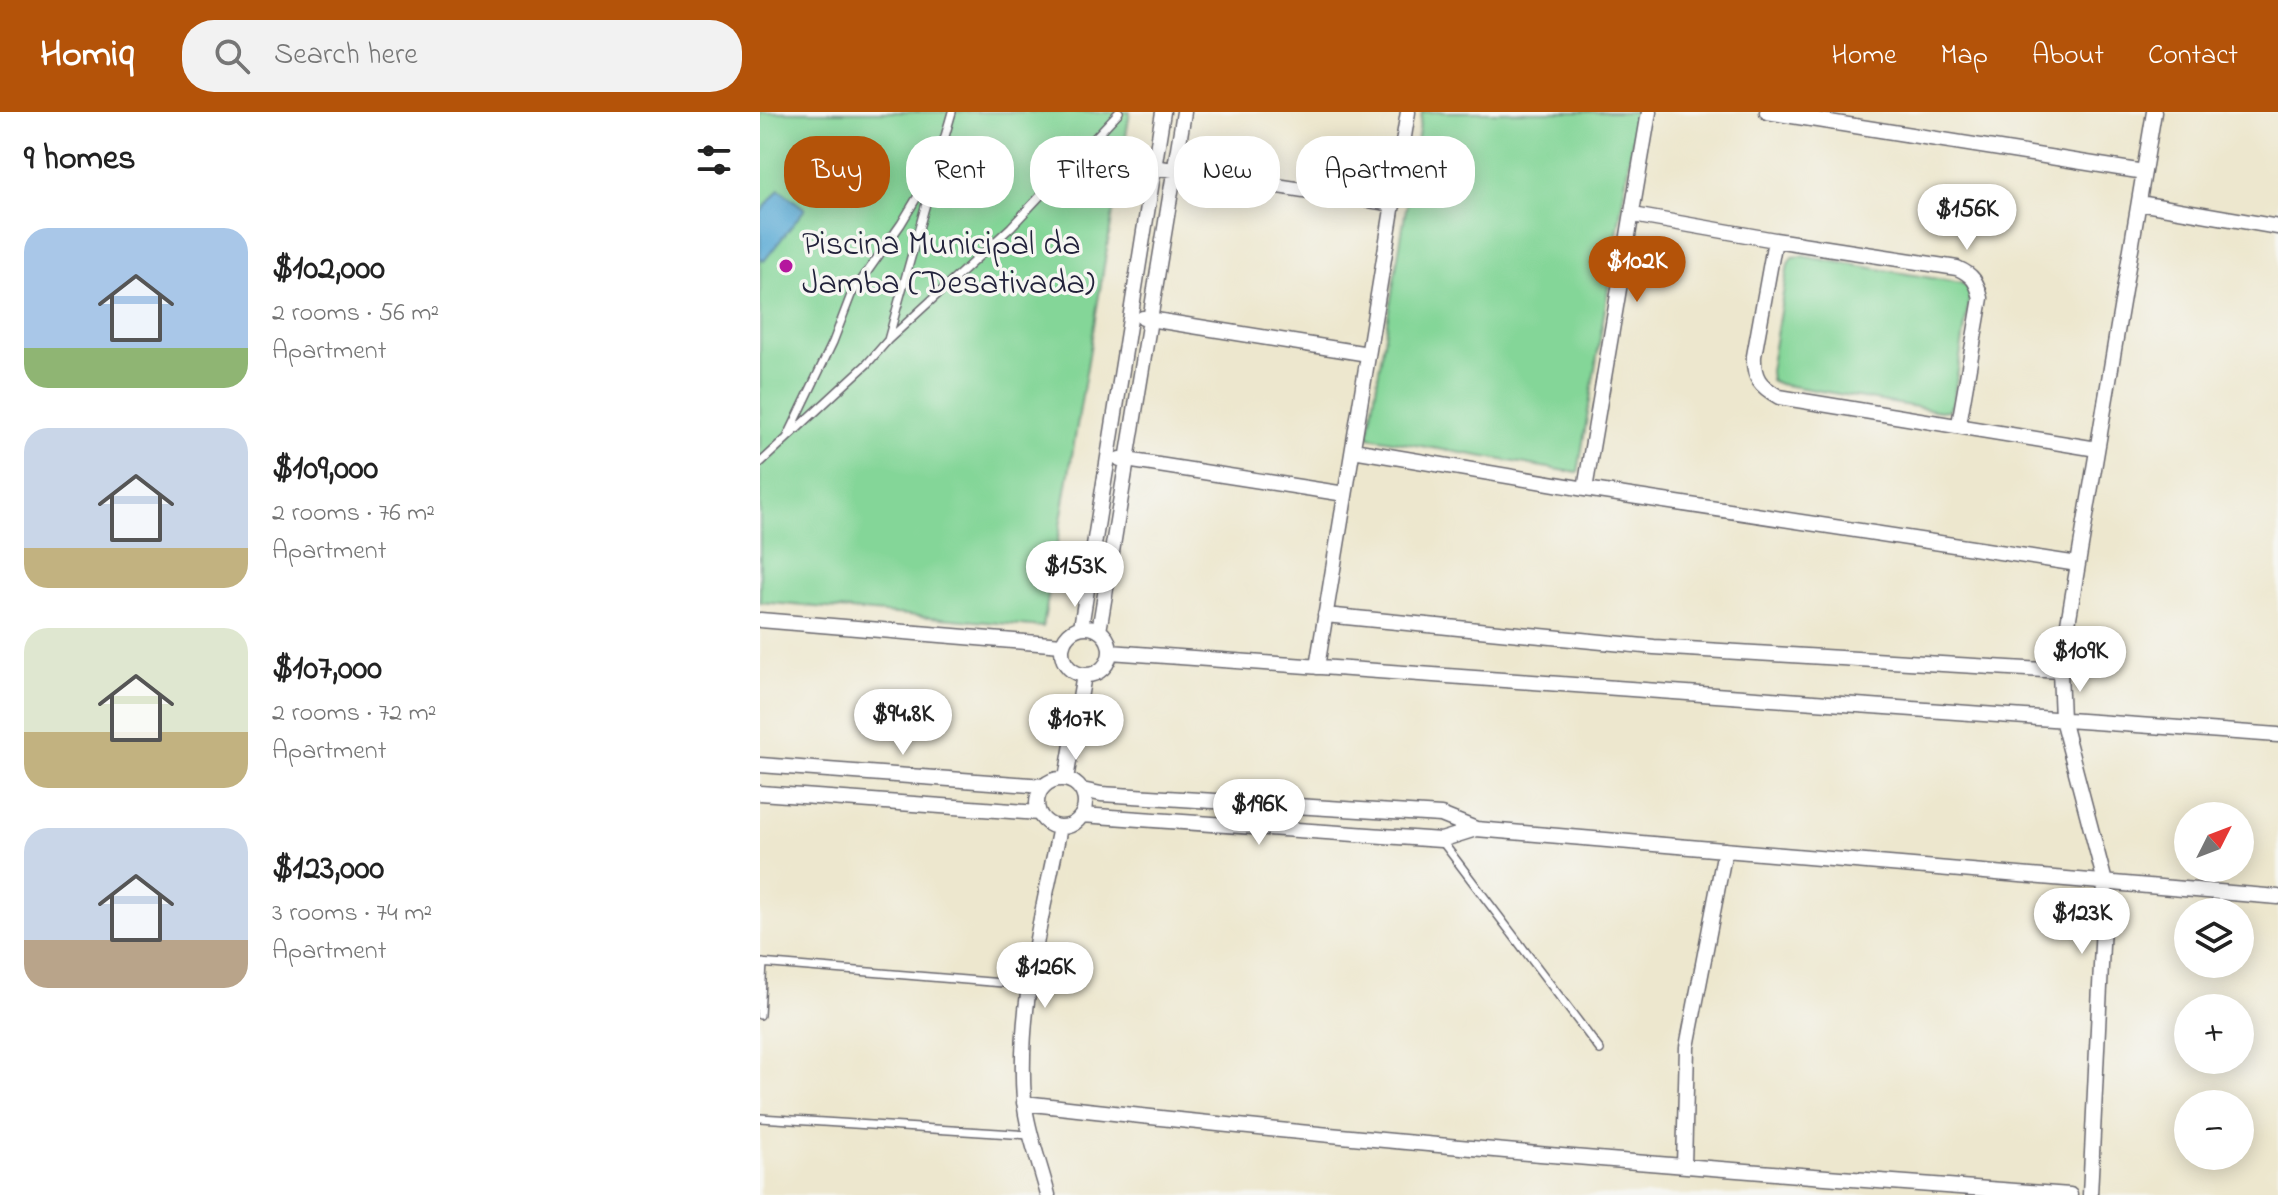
<!DOCTYPE html>
<meta charset="utf-8">
<style>
body{margin:0;font-family:"Indie Flower",sans-serif;background:#f2f2f2;color:#222;height:100vh;display:flex;flex-direction:column;font-size:30px;white-space:nowrap}
*{box-sizing:border-box;margin:0}
p{font-size:26px;color:#767676}
.icon{flex:none;width:44px;height:44px;fill:none;stroke:currentColor;stroke-width:2;stroke-linecap:round;stroke-linejoin:round}
.map{position:relative;flex:1;overflow:hidden}
.side{display:flex;flex-direction:column;background:#fff;width:760px}
.side>*{flex:none}
.banner{position:absolute;left:24px;top:24px;width:760px;height:72px;display:flex;gap:16px}
.needle{width:52px;rotate:48deg}
.controls{position:absolute;left:1414px;top:690px;display:grid;gap:16px}
.controls a{display:grid;place-items:center;width:80px;height:80px;border-radius:50%;background:#fff;box-shadow:0 4px 20px #0003;font-size:40px}
.price{position:absolute;translate:-50% -68px;padding:0 18px;border-radius:28px;background:#fff;color:#222;font-size:26px;line-height:52px;filter:drop-shadow(0 2px 4px #0008)}
.price::after{content:'';position:absolute;left:50%;top:48px;width:24px;height:18px;margin-left:-12px;background:inherit;clip-path:polygon(0 0,100% 0,50% 100%)}
.price.active{background:#b45309;color:#fff}
ul{padding:0;list-style:none}
li{display:flex;align-items:center;gap:24px;height:200px;padding:0 24px}
li span{display:grid;place-items:center;flex:none;width:224px;height:160px;border-radius:24px;color:#555}
li>.icon{margin-inline-start:auto}
span .icon{width:96px;height:96px;fill:#fffc;stroke-width:1}
li b{font-size:34px}
h2{display:flex;justify-content:space-between;align-items:center;height:96px;padding:0 24px;font-size:34px}
.pill{padding:0 28px;border-radius:32px;background:#fff;box-shadow:0 4px 20px #0003;font-size:28px;line-height:72px}
.pill.active{background:#b45309;color:#fff}
header{display:flex;align-items:center;gap:48px;box-sizing:border-box;height:112px;padding:0 40px;background:#b45309;color:#fff}
header strong{font-size:38px}
nav{display:flex;gap:44px;margin-inline-start:auto;font-size:28px}
.search{width:560px;height:72px;background:#f2f2f2;display:flex;align-items:center;gap:20px;box-sizing:border-box;padding:0 28px;border-radius:32px;color:#767676;font-size:30px}
main{display:flex;flex:1;min-height:0}
.map>svg:first-child{display:block}
</style>
<header>
<strong>Homiq</strong>
<div class="search"><svg class="icon" aria-label="search" viewBox="0 0 24 24"><circle cx="10" cy="10" r="6"/><path d="M15 15l6 6"/></svg>Search here</div>
<nav><a>Home</a><a>Map</a><a>About</a><a>Contact</a></nav>
</header>
<main>
<section class="side">
<h2>9 homes<svg class="icon" aria-label="filters" viewBox="0 0 24 24"><path d="M4 7h16M4 17h16"/><circle cx="9" cy="7" r="2"/><circle cx="15" cy="17" r="2"/></svg></h2>
<ul>
<li><span style="background:linear-gradient(#a9c7e8 75%,#8fb573 0)"><svg class="icon" aria-label="home" viewBox="0 0 24 24"><path d="M3 11l9-7 9 7M6 9v11h12V9"/></svg></span><div><b>$102,000</b><p>2 rooms · 56 m²</p><p>Apartment</p></div></li>
<li><span style="background:linear-gradient(#c9d6e8 75%,#c2b280 0)"><svg class="icon" aria-label="home" viewBox="0 0 24 24"><path d="M3 11l9-7 9 7M6 9v11h12V9"/></svg></span><div><b>$109,000</b><p>2 rooms · 76 m²</p><p>Apartment</p></div></li>
<li><span style="background:linear-gradient(#dfe7d0 65%,#c2b280 0)"><svg class="icon" aria-label="home" viewBox="0 0 24 24"><path d="M3 11l9-7 9 7M6 9v11h12V9"/></svg></span><div><b>$107,000</b><p>2 rooms · 72 m²</p><p>Apartment</p></div></li>
<li><span style="background:linear-gradient(#c9d6e8 70%,#b9a48a 0)"><svg class="icon" aria-label="home" viewBox="0 0 24 24"><path d="M3 11l9-7 9 7M6 9v11h12V9"/></svg></span><div><b>$123,000</b><p>3 rooms · 74 m²</p><p>Apartment</p></div></li>
</ul>
</section>
<div class="map">
<svg width="1518" height="1083" viewBox="0 0 1518 1083">
<rect width="100%" height="100%" fill="#f6f6f2"/>
<filter id="ink" filterUnits="userSpaceOnUse"><feTurbulence type="fractalNoise" baseFrequency=".0125" numOctaves="2"/><feDisplacementMap in="SourceGraphic" scale="16" xChannelSelector="R" yChannelSelector="G"/><feConvolveMatrix kernelMatrix="1 2 1 2 8 2 1 2 1" color-interpolation-filters="sRGB"/></filter>
<filter id="wash" filterUnits="userSpaceOnUse"><feTurbulence type="fractalNoise" baseFrequency=".006" numOctaves="4" result="noise"/><feDisplacementMap in="SourceGraphic" scale="32" xChannelSelector="R" yChannelSelector="G"/><feGaussianBlur stdDeviation="1.8" result="paint"/><feColorMatrix in="noise" values="0 0 0 0 0 0 0 0 0 0 0 0 0 0 0 0 0 1.4 0 .05"/><feComposite in="paint" operator="in"/></filter>
<g filter="url(#wash)">
<rect width="100%" height="100%" fill="#ede7ce"/>
<path fill="#84d698" stroke="#537c6a" stroke-width="2" d="M0,0H370L283,515L0,490Z
M662,0H877L818,361L608,325Z
M1041,144L1201,171L1207,175L1210,182L1193,290L1189,298L1180,299L1019,272L1011,268L1010,259L1028,152L1032,145Z"/>
<path fill="#5babd5" stroke="#3e6688" stroke-width="2" d="M19,77L45,97L4,149L0,145V101Z"/>
</g>
<g filter="url(#ink)">
<g fill="none" stroke-linecap="round" stroke-linejoin="round">
<g stroke="#69676e" stroke-width="10">
<path id="lane" d="M177,52L128,228L251,115L359,0
M27,326L73,230L91,183L141,112L177,52L192,0
M0,351L107,252L128,228
M681,728L840,938
M0,851L268,873
M0,903L3,851
M0,1006L269,1023"/>
</g>
<g stroke="#69676e" stroke-width="17">
<path id="street" d="M1007,0L1384,60
M394,55L634,92
M1379,91L1518,115
M873,103L1015,128L994,244C993,266 1000,274 1019,285L1337,337
M1015,128L1197,156C1213,163 1217,170 1221,186L1199,312
M383,206L608,242
M593,338L825,377L1318,452
M360,347L585,382
M825,377L889,0
M565,503L894,535L1300,559
M0,508L302,533
M321,515L403,0
M302 539a24 24 0 1 1 48 0a24 24 0 1 1-48 0Z
M339,519L424,0
M350,540L1518,623
M557,555L648,0
M0,653L284,674
M277 691a24 24 0 1 1 48 0a24 24 0 1 1-48 0Z
M306,667L324,563
M322,678L341,682L681,703L716,717L1518,785
M0,681L279,701
M322,703L681,728L716,717
M264,991C612,1031 961,1058 1310,1083
M924,1054L927,935L965,738
M288,1083C280,1052 267,1019 264,988C257,895 282,805 300,715
M1330,1083L1345,770L1302,607L1300,559L1394,0"/>
</g>
<use href="#lane" stroke="#fff" stroke-width="7"/>
<use href="#street" stroke="#fff" stroke-width="14"/>
</g>
</g>
<circle fill="#b5179e" stroke="#f6f6f2" stroke-width="3" cx="26" cy="154" r="8"/>
<g text-anchor="middle" dominant-baseline="central" stroke-width="7" stroke-linejoin="round" paint-order="stroke">
<g font-size="34" fill="#22223b" stroke="#f6f6f2" text-anchor="start">
<text x="42" y="134">Piscina Municipal da<tspan x="42" dy="39">Jamba (Desativada)</tspan></text>
</g>
</g>
</svg>
<div class="controls">
<a><svg class="needle" viewBox="-14 -14 28 28"><path d="M0-13l5 13h-10z" fill="#e53935"/><path d="M0 13l5-13h-10z" fill="#767676"/></svg></a>
<a><svg class="icon" aria-label="layers" viewBox="0 0 24 24"><path d="M12 4l9 5-9 5-9-5zM3 14l9 5 9-5"/></svg></a>
<a>+</a>
<a>−</a>
</div>
<b class="price" style="left:1207px;top:140px">$156K</b>
<b class="price active" style="left:877px;top:192px">$102K</b>
<b class="price" style="left:315px;top:497px">$153K</b>
<b class="price" style="left:1320px;top:582px">$109K</b>
<b class="price" style="left:143px;top:645px">$94.8K</b>
<b class="price" style="left:316px;top:650px">$107K</b>
<b class="price" style="left:499px;top:735px">$196K</b>
<b class="price" style="left:1322px;top:844px">$123K</b>
<b class="price" style="left:285px;top:898px">$126K</b>
<div class="banner">
<a class="pill active">Buy</a>
<a class="pill">Rent</a>
<a class="pill">Filters</a>
<a class="pill">New</a>
<a class="pill">Apartment</a>
</div>
</div>
</main>
